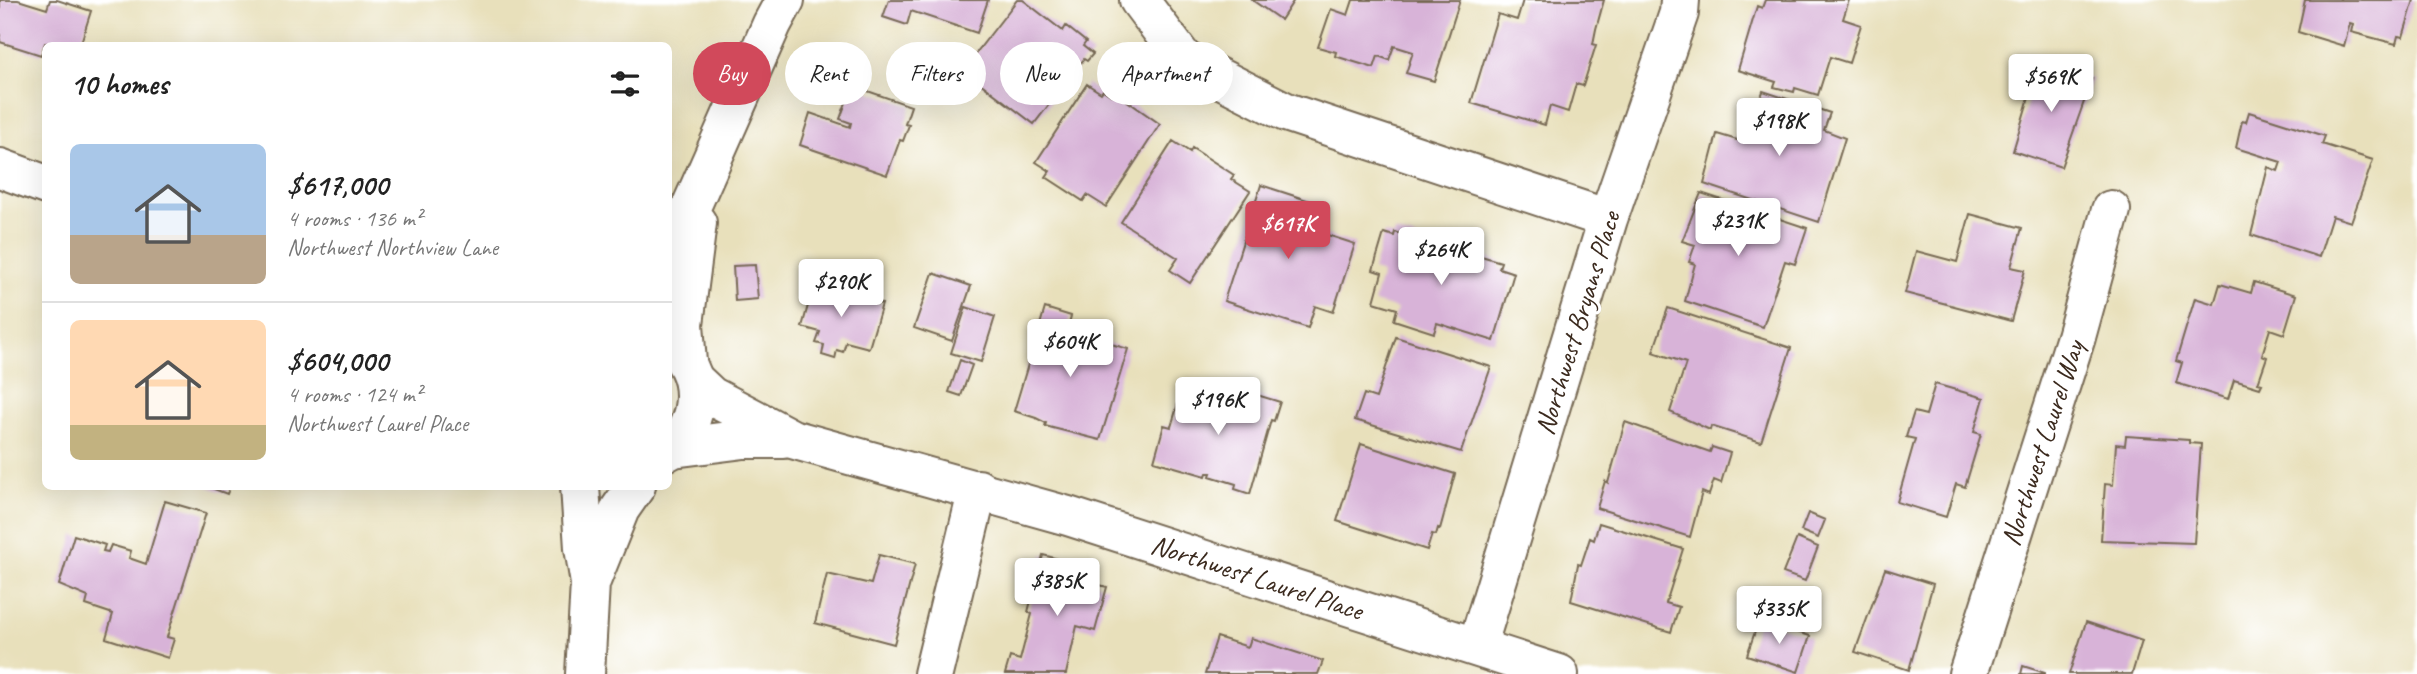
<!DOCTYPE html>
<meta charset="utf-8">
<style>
body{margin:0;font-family:Caveat,sans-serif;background:#f6f6f6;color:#222;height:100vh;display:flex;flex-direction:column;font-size:26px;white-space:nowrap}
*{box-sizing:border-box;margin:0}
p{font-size:23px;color:#767676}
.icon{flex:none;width:38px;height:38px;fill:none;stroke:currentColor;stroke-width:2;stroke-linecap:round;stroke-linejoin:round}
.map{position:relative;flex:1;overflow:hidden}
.details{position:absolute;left:42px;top:42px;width:630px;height:448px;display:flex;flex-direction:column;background:#fff;border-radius:10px;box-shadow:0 7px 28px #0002}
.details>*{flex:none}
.guide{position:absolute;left:693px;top:42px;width:665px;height:63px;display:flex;gap:14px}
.price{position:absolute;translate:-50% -60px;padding:0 16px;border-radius:7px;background:#fff;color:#222;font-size:23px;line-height:46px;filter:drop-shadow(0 2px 4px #0008)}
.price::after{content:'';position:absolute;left:50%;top:42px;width:21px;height:16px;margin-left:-10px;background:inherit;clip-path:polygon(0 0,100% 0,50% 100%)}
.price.selected{background:#d1495b;color:#fff}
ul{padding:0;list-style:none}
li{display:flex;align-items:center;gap:21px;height:175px;padding:0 28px}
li+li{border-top:2px solid #e0e0e0}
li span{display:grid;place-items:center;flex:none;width:196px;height:140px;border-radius:10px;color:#555}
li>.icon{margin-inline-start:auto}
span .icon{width:84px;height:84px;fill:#fffc;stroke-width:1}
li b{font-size:30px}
h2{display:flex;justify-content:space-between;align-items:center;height:84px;padding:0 28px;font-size:30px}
.tag{padding:0 24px;border-radius:32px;background:#fff;box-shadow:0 7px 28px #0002;font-size:24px;line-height:63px}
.tag.selected{background:#d1495b;color:#fff}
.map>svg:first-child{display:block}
</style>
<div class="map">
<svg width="2417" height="674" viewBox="0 0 2417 674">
<rect width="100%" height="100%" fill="#fff"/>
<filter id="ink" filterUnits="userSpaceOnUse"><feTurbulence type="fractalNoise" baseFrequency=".0143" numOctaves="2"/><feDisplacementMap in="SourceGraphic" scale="14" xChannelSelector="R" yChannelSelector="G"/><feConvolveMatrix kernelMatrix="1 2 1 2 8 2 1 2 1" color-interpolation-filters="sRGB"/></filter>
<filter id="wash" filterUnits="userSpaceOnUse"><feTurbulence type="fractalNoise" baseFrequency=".00686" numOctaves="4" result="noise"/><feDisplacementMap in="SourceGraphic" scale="28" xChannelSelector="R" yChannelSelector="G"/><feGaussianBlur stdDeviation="1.57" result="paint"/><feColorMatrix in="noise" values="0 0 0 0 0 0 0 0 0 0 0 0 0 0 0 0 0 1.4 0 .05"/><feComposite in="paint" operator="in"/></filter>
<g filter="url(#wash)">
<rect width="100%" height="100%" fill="#e8e0bb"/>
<g id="blocks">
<path fill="#d8b3d8" d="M0,0H18L47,9L50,0H57L91,11L80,46L45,43L41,55L0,42Z
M889,0H988L977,33L911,11L907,25L883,17Z
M1017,0H1023L1063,31L1066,26L1086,42L1083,46L1093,54L1087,61L1084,59L1034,124L963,70Z
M1252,0H1294L1281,20Z
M1353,0H1460L1434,81L1406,73L1413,52L1394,46L1389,60L1378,56L1374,68L1335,56L1336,52L1318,47L1331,9L1348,15Z
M1523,0H1604L1596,29L1593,44L1596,45L1583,86L1576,84L1568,112L1550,106L1545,125L1471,103L1498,14L1517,20Z
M1765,0H1849L1843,19L1861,25L1849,63L1830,57L1818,95L1795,88L1794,92L1774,87L1776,82L1738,70L1757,6L1762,8Z
M2305,0H2414L2403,37L2398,36L2396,44L2351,32L2353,24L2350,23L2344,46L2298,32Z
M833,52L852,57L849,69L830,63Z
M2040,64L2092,79L2061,167L2013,151L2030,94L2025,92L2030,75L2036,77Z
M1087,84L1101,93L1103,90L1111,95L1113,91L1160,124L1106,207L1087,195L1083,201L1046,177L1050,171L1036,162Z
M851,89L861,93L862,89L911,106L905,124L909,125L903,141L900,140L887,175L800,145L810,113L850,127L851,123L840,119Z
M1763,91L1830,113L1824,130L1845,138L1819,222L1704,184L1717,134L1737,140L1743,121L1748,123L1752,108L1757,110Z
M2249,112L2325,136L2322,144L2373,160L2351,222L2332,216L2319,257L2251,235L2268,167L2278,171L2281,162L2236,148L2242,121L2246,122Z
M1173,141L1190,152L1192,148L1234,175L1231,179L1250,191L1190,283L1170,270L1178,258L1121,222Z
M1261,185L1313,202L1307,220L1324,226L1321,233L1355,244L1333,312L1315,306L1308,328L1224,301Z
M1701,193L1807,228L1795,264L1785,261L1763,327L1685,301L1695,264L1689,262L1695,245L1682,241Z
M1970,214L2022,228L2011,267L2025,270L2011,321L1905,293L1916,251L1957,262Z
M1395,232L1426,241L1423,248L1452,257L1455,248L1501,262L1499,268L1514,273L1494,341L1437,323L1434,333L1394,320L1397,309L1374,302L1382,273L1373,270L1384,233L1394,236Z
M755,265L758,299L735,301L733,266Z
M933,273L971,286L952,341L914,328Z
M2254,282L2296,295L2284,334L2270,329L2262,355L2267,357L2258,383L2262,384L2260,388L2234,380L2228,399L2176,383L2182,363L2176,361L2195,298L2214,304L2220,284L2251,293Z
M814,284L882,304L869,348L846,342L843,352L837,350L835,359L822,355L824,345L816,343L820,332L802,327Z
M966,307L995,317L981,362L951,353Z
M1045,308L1071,316L1067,331L1128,349L1100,440L1045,426L1046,423L1036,418L1014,411Z
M1668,308L1791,348L1761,442L1711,426L1710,430L1670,412L1686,363L1653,352Z
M1396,337L1491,367L1461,452L1355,420L1364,394L1376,398Z
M960,360L972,365L961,396L949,392Z
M1935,384L1984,398L1974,432L1981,434L1965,487L1956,484L1946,517L1897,502L1915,439L1906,437L1914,412L1926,415Z
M1183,387L1250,407L1254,394L1280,402L1274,421L1271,420L1250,494L1235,489L1236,484L1210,476L1211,473H1207L1206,476L1154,461L1164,425L1171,427Z
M1625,422L1710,452L1712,447L1730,453L1721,483L1714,480L1709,495L1702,492L1690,537L1597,508L1605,481L1608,483Z
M2126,436L2189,440V443L2201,444L2194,543L2101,540L2105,484L2113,485L2116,444L2125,445Z
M1361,444L1455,474L1440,529L1438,528L1436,535L1432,534L1427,550L1337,521Z
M206,486H230L227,494Z
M165,501L206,513L167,637L174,639L168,658L106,638L113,614L86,605L88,597L59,585L74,535L105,545L103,551L108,552L111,545L131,551L129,558L146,564Z
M1808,513L1825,520L1818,538L1801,531Z
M1599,523L1683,549L1666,603L1679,607L1671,632L1571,601L1578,564L1581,565L1590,538L1594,540Z
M1797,538L1818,547L1805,581L1783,573Z
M879,555L915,564L894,644L815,623L827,574L871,584Z
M1043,555L1081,565L1077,579L1107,587L1095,631L1077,626L1066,674H1005L1010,657L1020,660L1032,614L1028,612Z
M1885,569L1933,584L1909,670L1855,652Z
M1759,620L1810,636L1798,672L1747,655Z
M2086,622L2142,641L2132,674H2069Z
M1217,637L1248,647L1251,638L1323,661L1318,674H1205Z
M2023,666L2045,673V674H2021Z"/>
</g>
</g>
<g filter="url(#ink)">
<use href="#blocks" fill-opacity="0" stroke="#786a55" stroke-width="2"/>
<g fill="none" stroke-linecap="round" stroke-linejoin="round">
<g stroke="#786a55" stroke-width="42">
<path id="minor" d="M1139,0L1184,60L1286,112L1608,219
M694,380L711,396L792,439L1068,516L1559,674
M673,448L744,439H783
M1477,647L1608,219L1679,13L1680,0
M933,674L978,489
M1968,674L2076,337L2111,210"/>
</g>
<g stroke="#786a55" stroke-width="42">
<path id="tertiary" d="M668,259L772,24L785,0
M687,363L684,324L697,223"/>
</g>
<g stroke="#786a55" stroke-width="42">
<path id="secondary" d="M0,168L46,185
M668,344C705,368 703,425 668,451
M580,486L584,548L590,583L585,674
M591,581L620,509L636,486"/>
</g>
<use href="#minor" stroke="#fff" stroke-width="38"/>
<use href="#tertiary" stroke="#fff" stroke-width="38"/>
<use href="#secondary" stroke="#fff" stroke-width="38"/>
</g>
</g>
<g text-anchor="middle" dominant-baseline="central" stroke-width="6" stroke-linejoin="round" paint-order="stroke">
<g font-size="28" fill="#3b2a1e" stroke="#fff">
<text transform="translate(1577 323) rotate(-73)">Northwest Bryans Place</text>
<text transform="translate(2042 443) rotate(-72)">Northwest Laurel Way</text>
<text transform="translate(1257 577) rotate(18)">Northwest Laurel Place</text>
</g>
</g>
</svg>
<b class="price" style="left:2051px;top:114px">$569K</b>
<b class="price" style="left:1779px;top:158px">$198K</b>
<b class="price" style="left:1738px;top:258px">$231K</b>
<b class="price selected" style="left:1288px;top:261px">$617K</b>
<b class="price" style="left:1441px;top:287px">$264K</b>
<b class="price" style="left:841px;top:319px">$290K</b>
<b class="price" style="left:1070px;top:379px">$604K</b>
<b class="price" style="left:1218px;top:437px">$196K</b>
<b class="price" style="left:1057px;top:618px">$385K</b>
<b class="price" style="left:1779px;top:646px">$335K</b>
<div class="guide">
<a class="tag selected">Buy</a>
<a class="tag">Rent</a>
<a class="tag">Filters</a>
<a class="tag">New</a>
<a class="tag">Apartment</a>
</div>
<section class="details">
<h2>10 homes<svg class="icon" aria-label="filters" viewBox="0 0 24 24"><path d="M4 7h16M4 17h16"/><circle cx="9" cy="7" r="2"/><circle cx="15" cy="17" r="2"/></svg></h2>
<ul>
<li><span style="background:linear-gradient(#a9c7e8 65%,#b9a48a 0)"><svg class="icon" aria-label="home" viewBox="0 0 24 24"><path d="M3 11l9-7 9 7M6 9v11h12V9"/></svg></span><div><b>$617,000</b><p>4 rooms · 136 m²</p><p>Northwest Northview Lane</p></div></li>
<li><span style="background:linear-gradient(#ffd9b3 75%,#c2b280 0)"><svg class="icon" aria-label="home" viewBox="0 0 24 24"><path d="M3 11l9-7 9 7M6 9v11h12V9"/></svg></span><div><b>$604,000</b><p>4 rooms · 124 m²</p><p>Northwest Laurel Place</p></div></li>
</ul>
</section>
</div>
